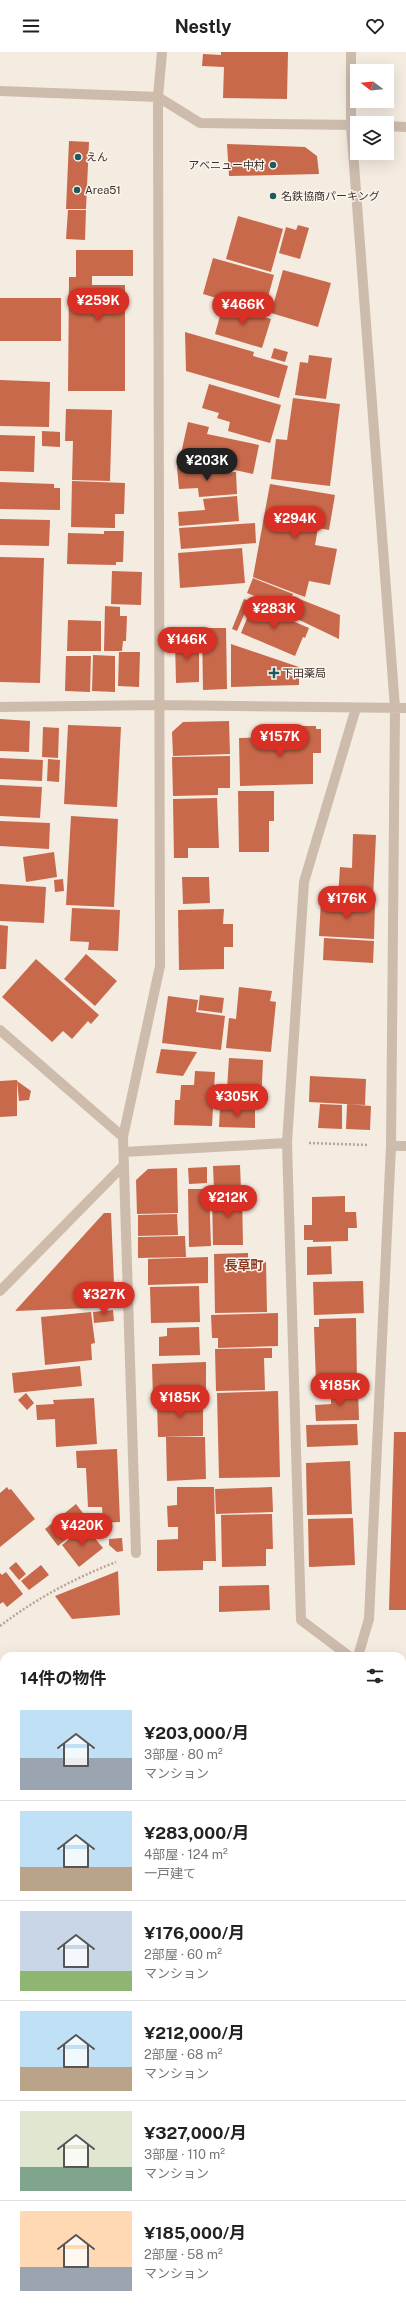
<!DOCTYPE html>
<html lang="ja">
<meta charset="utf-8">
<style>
body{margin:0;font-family:"Public Sans","Noto Sans JP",sans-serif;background:#f6f6f6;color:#222;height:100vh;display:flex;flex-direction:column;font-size:15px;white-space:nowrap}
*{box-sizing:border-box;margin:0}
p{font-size:13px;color:#767676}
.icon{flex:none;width:22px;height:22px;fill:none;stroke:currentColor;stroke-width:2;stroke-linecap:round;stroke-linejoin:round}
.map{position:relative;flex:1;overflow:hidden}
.side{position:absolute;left:0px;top:1600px;width:406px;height:656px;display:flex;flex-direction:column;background:#fff;border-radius:12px 12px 0 0;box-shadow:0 4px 16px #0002}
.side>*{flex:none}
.needle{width:26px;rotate:286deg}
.tools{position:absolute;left:350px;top:12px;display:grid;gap:8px}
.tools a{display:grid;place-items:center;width:44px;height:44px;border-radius:0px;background:#fff;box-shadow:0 4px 16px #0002;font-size:20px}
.price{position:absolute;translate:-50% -34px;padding:0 9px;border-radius:14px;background:#d93025;color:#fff;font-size:13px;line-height:26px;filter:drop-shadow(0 1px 2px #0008)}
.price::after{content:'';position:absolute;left:50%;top:24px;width:12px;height:9px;margin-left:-6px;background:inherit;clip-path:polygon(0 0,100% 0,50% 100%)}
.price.active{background:#222;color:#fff}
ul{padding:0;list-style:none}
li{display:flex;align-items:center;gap:12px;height:100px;padding:0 20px}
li+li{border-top:1px solid #e0e0e0}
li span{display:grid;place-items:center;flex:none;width:112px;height:80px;border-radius:0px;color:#555}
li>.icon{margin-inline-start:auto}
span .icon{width:48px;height:48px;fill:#fffc;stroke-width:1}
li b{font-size:17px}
h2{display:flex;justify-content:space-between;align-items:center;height:48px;padding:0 20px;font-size:17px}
header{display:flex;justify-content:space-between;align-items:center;height:52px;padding:0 20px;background:#fff;font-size:18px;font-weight:700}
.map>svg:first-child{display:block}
</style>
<header><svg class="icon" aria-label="menu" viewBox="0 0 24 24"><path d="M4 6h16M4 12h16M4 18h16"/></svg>Nestly<svg class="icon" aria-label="heart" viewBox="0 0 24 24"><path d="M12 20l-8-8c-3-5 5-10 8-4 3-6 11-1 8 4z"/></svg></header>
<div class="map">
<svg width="406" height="2256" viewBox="0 0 406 2256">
<rect width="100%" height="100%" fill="#f4ebe1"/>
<path fill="#c8694b" d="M221,0H288L287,47L223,46L224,15L202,14L203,2L221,3Z
M69,89L89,90L86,157H66Z
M227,92L305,95L317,104L319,122L229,124Z
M68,158H86L85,188L66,187Z
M238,164L283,177L271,220L226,207Z
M298,173L309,176L300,207L279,201L286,175L296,178Z
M76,198H133V224H92V233H125V339H68L69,225H76Z
M213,206L274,223L264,260L203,242Z
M283,218L331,231L318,275L271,261Z
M0,246H61V289H0Z
M223,253L271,267L262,296L215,282Z
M185,280L254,300L253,304L288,314L279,346L186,319Z
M274,296L288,300L285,310L271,306Z
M309,303L332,306L326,347L295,343L300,310L308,311Z
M0,328L50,330L49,375L0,374Z
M209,332L281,353L270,391L228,379L230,370L217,366L219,361L202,356Z
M293,346L340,352L330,434L271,427L276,387L287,388Z
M66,357L112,358L110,429L72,428L73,389H65Z
M188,370L209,375L207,382L259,393L253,422L180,406Z
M42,379L60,380V395L42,394Z
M0,383L35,384L34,420L0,419Z
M201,413L202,422L236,420L237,442L199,445L198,436L179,437L177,415Z
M72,429L125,431L124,462H115V476L71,475Z
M0,430L54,432V436H60V458L0,457Z
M270,432L335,443L329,478L318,476L315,493L337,497L330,533L309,529L305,545L253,525Z
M237,444L239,469L179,474L178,460L205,458L203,447Z
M0,467L50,468L49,494L0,493Z
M255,471L256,491L181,497L179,476Z
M104,479H124L123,510H116V513L67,512L68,481L104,482Z
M242,496L245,531L180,536L178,501Z
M0,505L44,506L40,631L0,630Z
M112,519L142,520L141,553L111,552Z
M253,526L293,542L287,556L247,541Z
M297,546L340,563L339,587L289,563Z
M244,547L250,549L237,579L232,577Z
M253,552L309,576L305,586L303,585L295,604L241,581Z
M105,554L120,555V564H127L126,589H123L122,599H104Z
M68,568L101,569V599H67Z
M202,576H226L227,637L203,638Z
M199,587V630L176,631L175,588Z
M231,592L299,615V633L231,635Z
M119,600H140L139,635L118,634Z
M93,603L115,604V640L92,639Z
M66,604H91L90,640L65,639Z
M0,667L30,669L29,700L0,699Z
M229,669L230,702L173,704L172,680L183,670Z
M68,673L121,675L117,755L64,752Z
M281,674H316V677H321V701H313V732L240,734L239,686L281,685Z
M43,675L59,676L58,706L42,705Z
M230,704V736H218V743L173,744L172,705Z
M0,706L43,708L42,729L0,727Z
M48,707L60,708L59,730L47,729Z
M0,733L42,735L40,766L0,764Z
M238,739H274V769H269V800H239Z
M217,746L219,796H188V806H174L173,747Z
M71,764L118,767L114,855L66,853Z
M0,769L50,771L49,797L0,794Z
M353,782L376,783L373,846L338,845L340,815L352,816Z
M54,800L57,825L26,830L23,805Z
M182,825H209L210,851L183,852Z
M63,827L64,839L55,840L54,828Z
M0,832L46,835L44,871L0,869Z
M321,848L375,851L374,887L319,884Z
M72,856L120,858L118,899L88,898L89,890L70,889Z
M224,857L223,872H233V895H224V917L179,918L178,858Z
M0,873L8,874L6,917H0Z
M324,886L374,889L373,911L323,908Z
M86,902L117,929L95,954L64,927Z
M36,907L99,963L91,972L88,969L72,987L63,979L52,990L2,945Z
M239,935L272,939L270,949L276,950L271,1000L226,996L229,966L236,967Z
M200,943L224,946L222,961L198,958Z
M168,944L198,948L196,960L225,964L221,998L162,991Z
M161,997L197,1000L183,1024L156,1021Z
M229,1006L263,1008L261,1054L226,1053Z
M195,1019L215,1020L212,1074L174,1073L175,1048H180L181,1033H194Z
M310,1024L366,1027L365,1053L309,1050Z
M17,1028V1064L0,1065V1029Z
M17,1029L31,1039L29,1048L19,1049Z
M320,1052L342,1053V1077L318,1076Z
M347,1052L371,1054L370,1078L346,1077Z
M220,1055L255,1056V1076L219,1075Z
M240,1113L241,1138H214L213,1114Z
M207,1115V1131L189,1132L188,1116Z
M177,1116L178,1161L137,1162L136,1128L148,1117Z
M188,1137H209L211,1194L189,1195Z
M242,1141L243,1193H213L212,1142Z
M345,1144V1160H356L357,1176H348V1189L313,1190V1188H304V1173H312V1145Z
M104,1161H111L115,1255L15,1259Z
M177,1162L178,1183L138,1184V1163Z
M185,1184L186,1205L138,1206V1185Z
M331,1194L332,1222L307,1223V1195Z
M248,1201V1211L266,1210L267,1260L215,1261L214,1202Z
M208,1205V1231L148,1233V1207Z
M363,1229L364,1261L314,1263L313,1230Z
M199,1234L200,1270L151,1271L150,1235Z
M113,1258L114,1269L94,1271L93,1260Z
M91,1260L95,1291L91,1292L92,1308L45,1313L41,1265Z
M278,1261V1294L218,1296V1286H212L211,1263Z
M356,1266L357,1330L316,1331L314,1275H319V1267Z
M199,1275L200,1303L159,1304V1285L167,1284V1276Z
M272,1296V1306H264L265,1338L216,1339L215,1297Z
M206,1310V1345L153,1347L152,1312Z
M80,1314L82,1334L14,1341L12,1321Z
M358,1338L359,1368L316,1369L315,1353L331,1352V1339Z
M278,1339L280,1425L219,1426L217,1341Z
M26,1341L34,1351L27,1358L18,1348Z
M94,1346L97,1392L56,1395L55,1367L37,1368L36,1353L54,1352L53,1348Z
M203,1349V1384L158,1385L157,1350Z
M357,1372L358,1393L307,1395L306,1373Z
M394,1380H406V1558H389Z
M166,1385H205L206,1427L167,1429Z
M117,1397L120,1470L103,1471L102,1455H88L86,1416H77L76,1399Z
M350,1409L352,1462L307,1463L306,1411Z
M7,1435L9,1438L11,1437L35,1467L0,1495V1441Z
M177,1435H214L216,1509H203V1518L157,1519V1488L178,1487V1475H168L167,1454L177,1453Z
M272,1435L273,1460L216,1462L215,1437Z
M76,1452L89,1469L58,1494L45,1477Z
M272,1462L273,1497H266V1514L222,1515L221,1463Z
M353,1466L355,1513L309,1515L308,1467Z
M85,1474L103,1496L79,1515L62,1493Z
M122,1486L123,1499L117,1500L109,1493V1487Z
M16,1510L26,1522L19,1528L9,1516Z
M41,1513L49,1523L29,1538L21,1529Z
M118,1519L120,1563L72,1567L55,1544Z
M6,1520L23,1542L7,1555L3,1550L0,1552V1521L2,1523Z
M269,1533L270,1558L219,1560V1534Z
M0,1756H4V1977H0Z
M0,1978H4V2063H0Z
M402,2149H406V2226H402Z
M402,2250H406V2256H383V2252H402Z
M30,2252H77V2256H30Z
M140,2252H186L181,2256L173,2254L171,2256H135Z
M203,2252H320V2256H206Z"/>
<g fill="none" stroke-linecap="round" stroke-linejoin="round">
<path stroke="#b9a596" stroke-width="2.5" stroke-dasharray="2 2" stroke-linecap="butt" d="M309,1091L368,1093
M0,1574C37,1546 73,1527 116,1510"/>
<path stroke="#cdbbac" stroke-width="10" d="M351,0V73L395,656L391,1094L369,1567L358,1604
M0,39L158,45L200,71L357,73
M387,74L406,75
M0,655L160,653L406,656
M0,978L123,1085
M391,1094H406
M124,1100L287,1091
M0,1239L124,1113
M136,1501L123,1085L160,914L158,45L162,0
M349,1604L301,1568L287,1091L304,830L356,656
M365,2252V2256"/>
<path stroke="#cdbbac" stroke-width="10" d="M402,1715H406"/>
</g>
<g fill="#1f5a5e" stroke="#fbf5ee" stroke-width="1.5">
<circle cx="78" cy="105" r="4"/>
<circle cx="273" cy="113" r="4"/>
<circle cx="77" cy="138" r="4"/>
<circle cx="273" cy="144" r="4"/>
<path d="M272 615h4v4h4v4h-4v4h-4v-4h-4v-4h4z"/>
</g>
<g text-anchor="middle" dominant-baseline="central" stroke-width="3" stroke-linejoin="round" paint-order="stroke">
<g font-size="11" fill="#3b302b" stroke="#fbf5ee" text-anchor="start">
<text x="86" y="105">えん</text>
<text x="265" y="113" text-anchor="end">アベニュー中村</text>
<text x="85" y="138">Area51</text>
<text x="281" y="144">名鉄協商パーキング</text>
<text x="282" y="621">下田薬局</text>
</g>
<g font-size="13" font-weight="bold" fill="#8c3b22" stroke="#fbf5ee">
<text x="244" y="1213">長草町</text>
</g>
</g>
</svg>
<div class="tools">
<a><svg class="needle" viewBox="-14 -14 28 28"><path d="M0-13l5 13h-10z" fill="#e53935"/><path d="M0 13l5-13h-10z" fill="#767676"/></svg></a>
<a><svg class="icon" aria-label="layers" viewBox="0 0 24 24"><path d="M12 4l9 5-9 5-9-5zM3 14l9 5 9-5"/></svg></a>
</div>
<b class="price" style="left:98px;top:270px">¥259K</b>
<b class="price" style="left:243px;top:274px">¥466K</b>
<b class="price active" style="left:207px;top:430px">¥203K</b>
<b class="price" style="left:295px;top:488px">¥294K</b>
<b class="price" style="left:274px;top:578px">¥283K</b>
<b class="price" style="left:187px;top:609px">¥146K</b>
<b class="price" style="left:280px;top:706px">¥157K</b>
<b class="price" style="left:347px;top:868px">¥176K</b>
<b class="price" style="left:237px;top:1066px">¥305K</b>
<b class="price" style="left:228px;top:1167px">¥212K</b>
<b class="price" style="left:104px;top:1264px">¥327K</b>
<b class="price" style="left:340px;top:1355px">¥185K</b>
<b class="price" style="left:180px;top:1367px">¥185K</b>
<b class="price" style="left:82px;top:1495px">¥420K</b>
<section class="side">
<h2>14件の物件<svg class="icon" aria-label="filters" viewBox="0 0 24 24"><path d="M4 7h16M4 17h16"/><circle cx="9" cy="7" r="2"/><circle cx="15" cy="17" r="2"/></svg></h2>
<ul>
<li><span style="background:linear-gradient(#bfe0f5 60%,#9aa5b1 0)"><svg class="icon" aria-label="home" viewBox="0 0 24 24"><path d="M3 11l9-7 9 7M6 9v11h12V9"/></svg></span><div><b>¥203,000/月</b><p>3部屋 · 80 m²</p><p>マンション</p></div></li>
<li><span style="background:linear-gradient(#bfe0f5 70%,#b9a48a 0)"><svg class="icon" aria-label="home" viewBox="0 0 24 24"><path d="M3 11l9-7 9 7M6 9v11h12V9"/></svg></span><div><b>¥283,000/月</b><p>4部屋 · 124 m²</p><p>一戸建て</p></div></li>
<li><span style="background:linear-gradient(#c9d6e8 75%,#8fb573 0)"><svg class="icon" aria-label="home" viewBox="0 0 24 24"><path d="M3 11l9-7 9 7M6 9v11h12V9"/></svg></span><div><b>¥176,000/月</b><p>2部屋 · 60 m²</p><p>マンション</p></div></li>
<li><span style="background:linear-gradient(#bfe0f5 70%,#b9a48a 0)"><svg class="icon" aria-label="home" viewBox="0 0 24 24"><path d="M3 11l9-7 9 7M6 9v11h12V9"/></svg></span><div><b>¥212,000/月</b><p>2部屋 · 68 m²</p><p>マンション</p></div></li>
<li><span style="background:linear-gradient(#dfe7d0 70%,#7fa58c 0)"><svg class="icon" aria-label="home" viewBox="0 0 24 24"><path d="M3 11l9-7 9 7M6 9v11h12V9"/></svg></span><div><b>¥327,000/月</b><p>3部屋 · 110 m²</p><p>マンション</p></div></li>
<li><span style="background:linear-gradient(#ffd9b3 70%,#9aa5b1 0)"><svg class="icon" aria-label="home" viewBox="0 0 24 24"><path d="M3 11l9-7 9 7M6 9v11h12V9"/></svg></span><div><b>¥185,000/月</b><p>2部屋 · 58 m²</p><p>マンション</p></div></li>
</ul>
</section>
</div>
